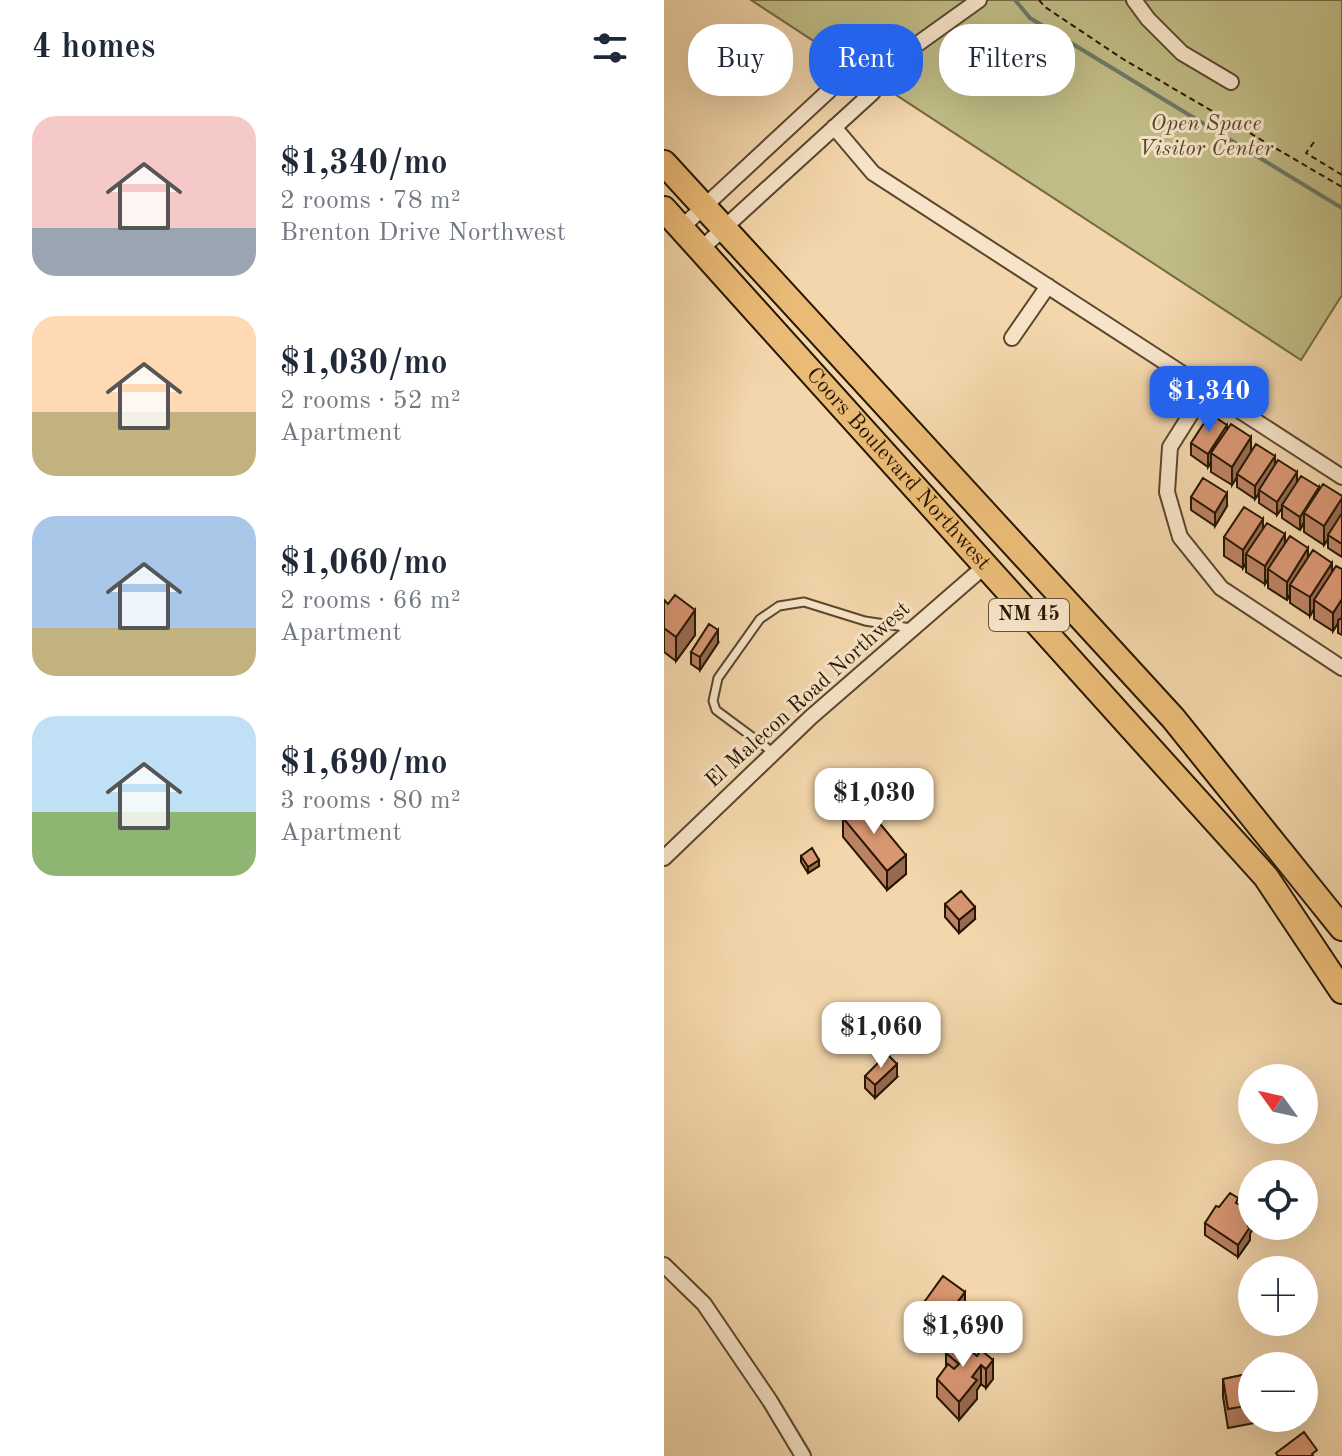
<!DOCTYPE html>
<meta charset="utf-8">
<style>
body{margin:0;font-family:"Old Standard TT",serif;background:#f2f2f3;color:#1f2937;height:100vh;display:flex;flex-direction:column;font-size:30px;white-space:nowrap}
*{box-sizing:border-box;margin:0}
p{font-size:26px;color:#747a83}
.icon{flex:none;width:44px;height:44px;fill:none;stroke:currentColor;stroke-width:2;stroke-linecap:round;stroke-linejoin:round}
.map{position:relative;flex:1;overflow:hidden}
.sheet{display:flex;flex-direction:column;background:#fff;width:664px}
.sheet>*{flex:none}
.guide{position:absolute;left:24px;top:24px;width:534px;height:72px;display:flex;gap:16px}
.needle{width:52px;rotate:303deg}
.buttons{position:absolute;left:574px;top:1064px;display:grid;gap:16px}
.buttons a{display:grid;place-items:center;width:80px;height:80px;border-radius:50%;background:#fff;box-shadow:0 8px 32px #0002;font-size:40px}
.price{position:absolute;translate:-50% -68px;padding:0 18px;border-radius:16px;background:#fff;color:#222;font-size:26px;line-height:52px;filter:drop-shadow(0 2px 4px #0008)}
.price::after{content:'';position:absolute;left:50%;top:48px;width:24px;height:18px;margin-left:-12px;background:inherit;clip-path:polygon(0 0,100% 0,50% 100%)}
.price.current{background:#2563eb;color:#fff}
ul{padding:0;list-style:none}
li{display:flex;align-items:center;gap:24px;height:200px;padding:0 32px}
li span{display:grid;place-items:center;flex:none;width:224px;height:160px;border-radius:24px;color:#555}
li>.icon{margin-inline-start:auto}
span .icon{width:96px;height:96px;fill:#fffc;stroke-width:1}
li b{font-size:34px}
h2{display:flex;justify-content:space-between;align-items:center;height:96px;padding:0 32px;font-size:34px}
.pill{padding:0 28px;border-radius:32px;background:#fff;box-shadow:0 8px 32px #0002;font-size:28px;line-height:72px}
.pill.current{background:#2563eb;color:#fff}
main{display:flex;flex:1;min-height:0}
.map>svg:first-child{display:block}
</style>
<main>
<section class="sheet">
<h2>4 homes<svg class="icon" aria-label="filters" viewBox="0 0 24 24"><path d="M4 7h16M4 17h16"/><circle cx="9" cy="7" r="2"/><circle cx="15" cy="17" r="2"/></svg></h2>
<ul>
<li><span style="background:linear-gradient(#f6c9c9 70%,#9aa5b1 0)"><svg class="icon" aria-label="home" viewBox="0 0 24 24"><path d="M3 11l9-7 9 7M6 9v11h12V9"/></svg></span><div><b>$1,340/mo</b><p>2 rooms · 78 m²</p><p>Brenton Drive Northwest</p></div></li>
<li><span style="background:linear-gradient(#ffd9b3 60%,#c2b280 0)"><svg class="icon" aria-label="home" viewBox="0 0 24 24"><path d="M3 11l9-7 9 7M6 9v11h12V9"/></svg></span><div><b>$1,030/mo</b><p>2 rooms · 52 m²</p><p>Apartment</p></div></li>
<li><span style="background:linear-gradient(#a9c7e8 70%,#c2b280 0)"><svg class="icon" aria-label="home" viewBox="0 0 24 24"><path d="M3 11l9-7 9 7M6 9v11h12V9"/></svg></span><div><b>$1,060/mo</b><p>2 rooms · 66 m²</p><p>Apartment</p></div></li>
<li><span style="background:linear-gradient(#bfe0f5 60%,#8fb573 0)"><svg class="icon" aria-label="home" viewBox="0 0 24 24"><path d="M3 11l9-7 9 7M6 9v11h12V9"/></svg></span><div><b>$1,690/mo</b><p>3 rooms · 80 m²</p><p>Apartment</p></div></li>
</ul>
</section>
<div class="map">
<svg width="678" height="1456" viewBox="0 0 678 1456">
<rect width="100%" height="100%" fill="#f3d6ab"/>
<filter id="stains"><feTurbulence type="fractalNoise" baseFrequency=".0025" numOctaves="4"/><feColorMatrix values="0 0 0 0 .2 0 0 0 0 .09 0 0 0 0 .02 0 0 0 .5 -.17"/></filter>
<radialGradient id="worn" r=".72"><stop offset=".6" stop-color="#630" stop-opacity="0"/><stop offset="1" stop-color="#630" stop-opacity=".3"/></radialGradient>
<path fill="#c0bc85" stroke="#746a43" stroke-width="2" d="M87,0H678V295L637,360Z"/>
<g fill="none" stroke-linecap="round" stroke-linejoin="round">
<path stroke="#6d7867" stroke-width="4" d="M351,0L366,18L678,208"/>
<g stroke="#5a472c" stroke-width="11">
<path id="lane" d="M110,753L52,710L49,701L54,678L96,619L115,606L140,602L201,621L247,628"/>
</g>
<g stroke="#5a472c" stroke-width="18">
<path id="street" d="M470,0L484,19L518,53L567,82
M170,127L209,173L678,477
M17,228L198,60L222,50L241,53
M37,249L208,93L241,53L315,0
M348,338L384,286
M542,390L506,447L503,492L516,537L557,588L678,668
M0,858L147,717L321,566
M0,1265L40,1304L106,1401L139,1456"/>
</g>
<g stroke="#271701" stroke-width="28">
<g id="primary">
<path d="M0,163L509,718L678,928"/>
<path id="s1" d="M0,209L602,877L678,991"/>
</g>
</g>
<path stroke="#271701" stroke-width="2" stroke-dasharray="6 4" stroke-linecap="butt" d="M375,0L381,7L459,59L678,187
M650,142L642,153L678,175"/>
<use href="#lane" stroke="#f7e4c8" stroke-width="7"/>
<use href="#street" stroke="#f7e4c8" stroke-width="14"/>
<use href="#primary" stroke="#eabb76" stroke-width="24"/>
</g>
<path fill="#ba8162" stroke="#271701" stroke-width="2" d="M563,429L587,453L611,466L633,482L655,491L678,496V557L664,548V539L660,545L640,532V522L636,530L618,518V508L613,515L595,503V493L591,499L573,487V477L568,485L547,472V462L544,467L527,455V443Z
M527,497L563,506L551,526L527,510Z
M599,529L668,572L678,569V635L674,633V623L669,631L650,619V609L646,616L626,603V594L623,600L604,588V579L601,584L582,572V563L579,568L560,556V537Z
M0,600L31,635L12,661L0,652Z
M54,643L36,670L27,664V652Z
M179,818L242,874L223,890L179,837Z
M137,856L155,866L144,873L137,862Z
M281,904L311,919L295,933L281,917Z
M201,1076L233,1077L211,1098L201,1088Z
M574,1204L586,1234V1240L574,1257L541,1235V1223L555,1207Z
M261,1301L301,1311L282,1336L261,1320Z
M282,1353H309L329,1379L322,1388L317,1384L313,1390V1399L295,1420L273,1397V1379L282,1368Z
M588,1373V1418H591V1423L564,1428L559,1397V1379Z"/>
<path fill="#976950" stroke="#271701" stroke-width="2" d="M563,425V438L547,453V462L544,467V454Z
M587,437V455L573,474V477L568,485V467Z
M611,456V469L595,490V493L591,499V486Z
M633,472V485L618,505V508L613,515V502Z
M655,487V500L640,513V522L636,530V517Z
M563,493V506L551,526V513Z
M678,498V517L664,535V539L660,545V526Z
M599,519V538L582,554V563L579,568V550Z
M621,534V553L604,569V579L601,584V566Z
M644,548V567L626,585V594L623,600V582Z
M668,563V581L650,600V609L646,616V597Z
M678,599V618L674,620V623L669,631V613Z
M31,610V635L12,661V637Z
M54,630V643L36,670V657Z
M242,855V874L223,890V871Z
M155,860V866L144,873V867Z
M311,907V919L295,933V920Z
M233,1064V1077L211,1098V1085Z
M588,1218V1226H590L586,1234V1240L574,1257V1245Z
M301,1292V1311L282,1336V1317Z
M329,1360V1379L322,1388V1369Z
M317,1365V1384L313,1390V1399L295,1420V1402L308,1377Z"/>
<path fill="#d89672" stroke="#271701" stroke-width="2" d="M546,414L563,425L544,454L527,443Z
M567,424L587,437L568,467L547,453Z
M592,444L611,456L591,486L573,474Z
M614,460L633,472L613,502L595,490Z
M637,476L655,487L636,517L618,505Z
M539,478L563,493L551,513L527,497Z
M659,484L678,496V498L660,526L640,513Z
M580,507L599,519L579,550L560,537Z
M678,513V544L664,535Z
M603,523L621,534L601,566L582,554Z
M626,536L644,548L623,582L604,569Z
M649,550L668,563L646,597L626,585Z
M672,566L678,569V599L669,613L650,600Z
M11,595L31,610L12,637L0,628V600L4,604Z
M45,624L54,630L36,657L27,652Z
M198,802L242,855L223,871L179,818Z
M148,848L155,860L144,867L137,856Z
M297,891L311,907L295,920L281,904Z
M223,1054L233,1064L211,1085L201,1076Z
M566,1193L574,1198L572,1203L581,1207L583,1204L588,1207V1218L584,1226L586,1227L574,1245L541,1223L552,1206L555,1207Z
M279,1276L301,1292L282,1317L261,1301Z
M296,1336L309,1346L306,1350L313,1356L317,1350L329,1360L322,1369L317,1365L308,1377L313,1380L295,1402L273,1379L284,1364L290,1369L295,1364L282,1353Z
M588,1373V1405L564,1409L559,1379Z
M640,1432L653,1450L648,1454L649,1456H614L612,1453Z"/>
<g text-anchor="middle" dominant-baseline="central" stroke-width="6" stroke-linejoin="round" paint-order="stroke">
<rect fill="#f7e4c8" stroke="#65543d" stroke-width="2" x="325" y="599" width="80" height="32" rx="6"/>
<g font-size="20" font-weight="bold" fill="#271701">
<text x="365" y="615">NM 45</text>
</g>
<g font-size="22" font-style="italic" fill="#554929" stroke="#f7e4c8">
<text x="542" y="124">Open Space<tspan x="542" dy="25">Visitor Center</tspan></text>
</g>
<g font-size="22" fill="#271701" stroke="#f7e4c8">
<text stroke="none"><textPath href="#s1" startOffset="350">Coors Boulevard Northwest</textPath></text>
<text transform="translate(144 695) rotate(-42)">El Malecon Road Northwest</text>
</g>
</g>
<rect width="100%" height="100%" filter="url(#stains)"/>
<rect width="100%" height="100%" fill="url(#worn)"/>
</svg>
<div class="buttons">
<a><svg class="needle" viewBox="-14 -14 28 28"><path d="M0-13l5 13h-10z" fill="#e53935"/><path d="M0 13l5-13h-10z" fill="#747a83"/></svg></a>
<a><svg class="icon" aria-label="locate" viewBox="0 0 24 24"><circle cx="12" cy="12" r="6"/><path d="M12 2v4M12 18v4M2 12h4M18 12h4"/></svg></a>
<a>+</a>
<a>−</a>
</div>
<b class="price current" style="left:545px;top:434px">$1,340</b>
<b class="price" style="left:210px;top:836px">$1,030</b>
<b class="price" style="left:217px;top:1070px">$1,060</b>
<b class="price" style="left:299px;top:1369px">$1,690</b>
<div class="guide">
<a class="pill">Buy</a>
<a class="pill current">Rent</a>
<a class="pill">Filters</a>
</div>
</div>
</main>
